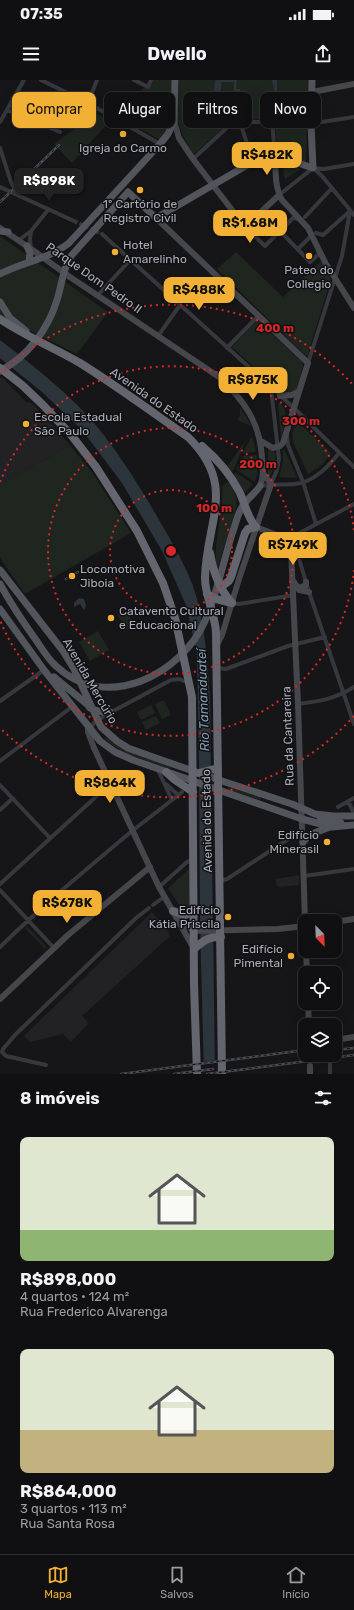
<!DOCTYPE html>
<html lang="pt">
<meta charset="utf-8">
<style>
body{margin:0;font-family:Rubik,sans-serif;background:#19191b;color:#f1f3f6;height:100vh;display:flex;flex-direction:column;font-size:15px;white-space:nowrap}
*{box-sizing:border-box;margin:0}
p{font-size:13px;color:#9c9d9f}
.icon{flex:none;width:22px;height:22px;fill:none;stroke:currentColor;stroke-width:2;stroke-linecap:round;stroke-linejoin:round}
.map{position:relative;height:994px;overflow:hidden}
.drawer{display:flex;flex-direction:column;background:#101012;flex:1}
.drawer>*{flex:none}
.top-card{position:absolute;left:12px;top:12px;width:330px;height:36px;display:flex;gap:8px}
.needle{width:26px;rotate:157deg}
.controls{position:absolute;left:298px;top:834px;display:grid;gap:8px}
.controls a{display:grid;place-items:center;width:44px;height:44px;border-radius:8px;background:#101012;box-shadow:0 4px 16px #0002,0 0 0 1px #303032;font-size:20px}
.price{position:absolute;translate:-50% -34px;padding:0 9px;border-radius:8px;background:#f2b134;color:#111;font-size:13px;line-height:26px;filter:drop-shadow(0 1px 2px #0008)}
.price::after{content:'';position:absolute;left:50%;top:24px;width:12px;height:9px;margin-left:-6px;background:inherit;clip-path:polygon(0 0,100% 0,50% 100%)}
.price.current{background:#222;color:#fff}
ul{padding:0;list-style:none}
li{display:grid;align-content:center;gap:8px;height:212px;padding:0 20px}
li span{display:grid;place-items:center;height:124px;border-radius:8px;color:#555}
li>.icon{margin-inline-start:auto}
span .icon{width:72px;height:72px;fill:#fffc;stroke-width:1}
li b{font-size:17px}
h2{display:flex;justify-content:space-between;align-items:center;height:48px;padding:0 20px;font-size:17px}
.chip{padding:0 14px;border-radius:8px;background:#101012;box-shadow:0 4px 16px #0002,0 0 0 1px #303032;font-size:14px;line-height:36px}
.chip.current{background:#f2b134;color:#111}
.status{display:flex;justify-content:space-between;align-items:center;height:28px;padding:0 20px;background:#101012;direction:ltr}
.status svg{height:11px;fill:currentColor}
header{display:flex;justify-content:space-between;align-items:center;height:52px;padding:0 20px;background:#101012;font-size:18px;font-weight:700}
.tab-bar{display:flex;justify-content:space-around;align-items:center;height:56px;border-top:1px solid #303032;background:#101012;font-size:11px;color:#9c9d9f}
.tab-bar a{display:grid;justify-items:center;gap:2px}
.tab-bar .current{color:#f2b134}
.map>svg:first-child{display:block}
</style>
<div class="status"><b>07:35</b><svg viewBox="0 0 49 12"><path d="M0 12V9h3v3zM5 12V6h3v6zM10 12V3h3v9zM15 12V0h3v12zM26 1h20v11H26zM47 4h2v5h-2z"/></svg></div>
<header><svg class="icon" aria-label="menu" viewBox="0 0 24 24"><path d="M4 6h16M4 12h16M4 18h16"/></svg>Dwello<svg class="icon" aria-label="share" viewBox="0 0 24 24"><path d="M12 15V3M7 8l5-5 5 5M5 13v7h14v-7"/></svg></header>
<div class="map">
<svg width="354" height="994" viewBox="0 0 354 994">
<rect width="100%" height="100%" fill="#161618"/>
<path fill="#222225" d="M2,297L26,322L32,323L70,365L3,403L0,398V298Z
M299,795V805L278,807L275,799Z
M152,832L167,849L170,856L82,936L89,943L71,962L63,954L30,962L24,956Z"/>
<path fill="#1e261f" d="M153,0H172L169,46L160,60L128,42L143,8H149Z
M179,0H308L306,82L278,73L274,39L232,40L194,74L183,56L178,41Z
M88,29L110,41L72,83L54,64L77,47Z
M282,83L299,88V90L285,99Z
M0,156L108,232L77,274L0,236Z
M236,172L283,217L321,181L331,199L307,277L217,189Z
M257,240L302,282L303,287L297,308C293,313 287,314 281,312L232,267Z
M278,323C291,327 284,346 282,357L281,358Z
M240,326L251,346L237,340L240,335Z
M297,341L331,373L322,385L308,394L293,362L292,353Z
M251,357L253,359L256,372L243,373Z
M246,360L234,389L231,393L226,388Z
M70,365L92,392L131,453L25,514L0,478V398L3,403Z
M268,368L276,373L275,386L270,397L268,395Z
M284,369L297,397L296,398L279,397L283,382V370Z
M257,375V394L255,402L236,389L243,376Z
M235,392L253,404L245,413L234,395Z
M229,401C235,411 238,417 236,429L217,490C212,462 224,435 222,406Z
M125,529L135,545L127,550L117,534Z
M98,551L109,570L90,581L79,562Z
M164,620L171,635L162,639L155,624Z
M151,625L155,633L141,640L137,632Z
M156,636L160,643L146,650L142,642Z
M106,657L124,669L171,687L170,689L123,672L104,659Z
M228,707L261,718L260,720L227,709Z
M189,789V828L184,829L181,828L168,808Z
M28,847L46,866L45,869L25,848Z"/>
<path fill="#2c353c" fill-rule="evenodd" d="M218,0H237L236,9H240V14H242V24H236V26H218V23H214L213,10H214L215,1ZM221,2H234V15H221Z
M272,0H277V19H276Z
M0,260C35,287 71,315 99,349C123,379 143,412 162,445C177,471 193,498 199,527C206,558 208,589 210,621L215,994H204L200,843L199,683L197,573L186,525L162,471L122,403L82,350L42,312L0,278Z
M79,518L84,519L86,526L84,530L80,524L74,527V523Z"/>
<path fill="#161618" d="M217,980V994H202V982Z"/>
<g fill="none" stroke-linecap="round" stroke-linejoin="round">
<path stroke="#333438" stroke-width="4" stroke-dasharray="4 2" stroke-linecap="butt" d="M74,141L102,154"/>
<path stroke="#333438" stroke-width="6" stroke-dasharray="6 3" stroke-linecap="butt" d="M310,975V986"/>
<path stroke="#37383d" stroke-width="4" d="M41,0L88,23L160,64
M134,0L148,7L151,0
M88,23L97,0
M7,30L60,52
M0,42L24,0
M240,42L253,82
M315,43L354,37
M0,68L11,102L19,116
M193,79L233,42H272L275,74
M313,88L322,96L354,135
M313,88L324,89L354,84
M0,107L74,141
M279,115L313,88
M305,137L332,108
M245,147L265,166L294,137L297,139
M280,151L310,182L319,174L318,171
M31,152L30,159L31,169
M316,153L323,155L350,131
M102,154L294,328L354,387
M19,160L31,151L48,130
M298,169L310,157
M98,215L131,179
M158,256L180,225
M227,268L258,236
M308,283L342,176L350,131
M287,356L288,365L303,402L316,444
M271,404L277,390L279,379L271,308
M260,406C272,404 283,405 295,404C314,402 328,387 339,373
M281,456L287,458L292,457L354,424
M295,456L296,469L309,512L354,644
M232,523L239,524L294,515
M217,588L226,589L288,566L325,557
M0,621L44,590
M298,624C321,621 335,619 354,607
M90,649L94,643L104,636L171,600L179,599L189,603
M0,681L73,626
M158,690L172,720
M166,704L178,715
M0,705L50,758
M348,721L354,733
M338,727L354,718
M0,730L13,718
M304,796L354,789
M220,801L227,799L296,754L303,755
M0,804L110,704
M159,807L187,782L193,780
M0,810L54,868
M153,825L164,817
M0,867C40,828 83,792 126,756C144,741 164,727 182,712
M330,984V994
M46,985L6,976L2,972L3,969L15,955L136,838L149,828"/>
<path stroke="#45474d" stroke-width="6" d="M312,12L354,4
M174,41L179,58L193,79L245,147L279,115
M275,74C276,89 274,106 282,120L308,148L326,184L354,228
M156,138L308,283L283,363L280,366L273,368L261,361
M0,148L34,171L70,197L219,297C245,321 260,343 262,378C263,388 264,397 260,406
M280,316L292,315L299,311
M256,447C268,452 287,456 291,470L298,624L305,841
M294,502L299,510L309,512
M297,506L300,508L306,505V502
M217,565L222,555L239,499L271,404L263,393
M88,645V652L94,668L159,807L193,867
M180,840L194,851L278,849L305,846
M335,842L354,839
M306,871L307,893
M0,919L68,855L150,787
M308,923L309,945
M335,960L354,957
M310,986V994"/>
<path stroke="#53555c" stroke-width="7" d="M128,112L156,138L268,73L313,88L311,44L312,0
M0,151L8,152
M27,166L30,173L29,182
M0,194C23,182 49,179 69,163L160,64L168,54L174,41L175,0
M0,222L10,238L26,251
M0,291C27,277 48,250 57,220C62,205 62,190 71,176L128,112
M0,490L63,571L74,589L101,647L117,661L128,668L153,677L219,700L292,724L315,734L334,736H354
M0,504C11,524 23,542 36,560C42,569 48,579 56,586C106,633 181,595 205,541C217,514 223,483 232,454C235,446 237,436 241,429C245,420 255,414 260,406
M0,529L44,590L100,661L115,672L133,680L302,739L332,747L354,745
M54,597L88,625L90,628
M92,629L102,632H110
M319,736L327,740L341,743
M303,762L309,755L330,747"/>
<path stroke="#63666e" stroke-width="8" d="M0,239C25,256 54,268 80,283C117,306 152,332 188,357C238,406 206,441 205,498C205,516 215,534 216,552L222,994
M0,288L22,305L43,325L72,356L96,387L137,451L163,503L175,538L192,617L194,904L197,994
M202,366C216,378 230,394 239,411C245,423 247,438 256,447
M210,473C213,491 219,509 232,523
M221,507L229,501L231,497L245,453L248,449L256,447
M207,514L216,519L232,523
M166,692L175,700L193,712
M199,693L218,688
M173,831L185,835L194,831
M194,869C203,861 209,856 221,857"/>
<g stroke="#4a4c52" stroke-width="2.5">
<path id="rail" d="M0,122L59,65
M66,499L78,492
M335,970L354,968
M121,994L305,970
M174,994L213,989
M207,994L354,975"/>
</g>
<use href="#rail" stroke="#111113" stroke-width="1" stroke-dasharray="3" stroke-linecap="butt"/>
</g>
<g fill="none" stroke="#d62828" stroke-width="2" stroke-dasharray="2 4">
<circle cx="171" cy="471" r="61"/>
<circle cx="171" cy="471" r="123"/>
<path d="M354 490A184 184 0 0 1 0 540M0 402A184 184 0 0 1 354 452"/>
<path d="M354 636A246 246 0 0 1 0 648M0 294A246 246 0 0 1 354 306"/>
</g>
<g fill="#f2b134" stroke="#111113" stroke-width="1.5">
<circle cx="123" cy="54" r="4"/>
<circle cx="140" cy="110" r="4"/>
<circle cx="115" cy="172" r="4"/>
<circle cx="309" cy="176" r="4"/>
<circle cx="26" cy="344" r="4"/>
<circle cx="72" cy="496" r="4"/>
<circle cx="111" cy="538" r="4"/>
<circle cx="327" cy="762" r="4"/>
<circle cx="228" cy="837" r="4"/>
<circle cx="291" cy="876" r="4"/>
</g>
<g text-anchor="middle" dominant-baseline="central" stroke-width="3" stroke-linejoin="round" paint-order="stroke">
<g font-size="12" fill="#a8adb8" stroke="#111113" text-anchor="start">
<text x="123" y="68" text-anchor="middle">Igreja do Carmo</text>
<text x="140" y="124" text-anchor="middle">1º Cartório de<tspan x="140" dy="14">Registro Civil</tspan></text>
<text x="123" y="165">Hotel<tspan x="123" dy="14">Amarelinho</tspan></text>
<text x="309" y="190" text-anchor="middle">Pateo do<tspan x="309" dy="14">Collegio</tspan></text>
<text x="34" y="337">Escola Estadual<tspan x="34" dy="14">São Paulo</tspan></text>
<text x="80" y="489">Locomotiva<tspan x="80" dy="14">Jiboia</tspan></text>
<text x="119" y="531">Catavento Cultural<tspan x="119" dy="14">e Educacional</tspan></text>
<text x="319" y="755" text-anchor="end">Edifício<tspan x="319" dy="14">Minerasil</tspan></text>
<text x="220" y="830" text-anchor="end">Edifício<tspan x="220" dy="14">Kátia Priscila</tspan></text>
<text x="283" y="869" text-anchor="end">Edifício<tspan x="283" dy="14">Pimental</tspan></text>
</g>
<g font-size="12" fill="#a8adb8" stroke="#111113">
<text transform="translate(94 198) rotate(35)">Parque Dom Pedro II</text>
<text transform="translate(154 320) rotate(35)">Avenida do Estado</text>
<text transform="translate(90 601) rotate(60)">Avenida Mercúrio</text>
<text transform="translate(288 656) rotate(-92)">Rua da Cantareira</text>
<text transform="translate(207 741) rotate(-91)">Avenida do Estado</text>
</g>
<g font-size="13" font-style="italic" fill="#7f9bb3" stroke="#111113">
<text transform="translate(203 620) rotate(-92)">Rio Tamanduateí</text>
</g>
</g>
<circle cx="171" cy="471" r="6" fill="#d62828" stroke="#111113" stroke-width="2"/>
<g font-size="12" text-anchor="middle" font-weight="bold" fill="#d62828" stroke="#111113" stroke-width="3" stroke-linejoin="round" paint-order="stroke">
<text x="275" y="252">400 m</text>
<text x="301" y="345">300 m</text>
<text x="258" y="388">200 m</text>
<text x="214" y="432">100 m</text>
</g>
</svg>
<div class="controls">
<a><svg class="needle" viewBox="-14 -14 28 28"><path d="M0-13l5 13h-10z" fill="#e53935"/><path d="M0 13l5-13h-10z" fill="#9c9d9f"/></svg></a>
<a><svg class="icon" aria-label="locate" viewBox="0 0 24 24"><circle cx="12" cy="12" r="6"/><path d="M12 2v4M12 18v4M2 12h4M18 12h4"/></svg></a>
<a><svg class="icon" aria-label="layers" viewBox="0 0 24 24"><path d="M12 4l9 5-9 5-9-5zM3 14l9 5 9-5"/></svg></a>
</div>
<b class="price" style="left:267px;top:96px">R$482K</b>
<b class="price current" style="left:49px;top:122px">R$898K</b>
<b class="price" style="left:250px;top:164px">R$1.68M</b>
<b class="price" style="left:199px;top:231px">R$488K</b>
<b class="price" style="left:253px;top:321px">R$875K</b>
<b class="price" style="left:293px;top:486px">R$749K</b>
<b class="price" style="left:110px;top:724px">R$864K</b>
<b class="price" style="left:67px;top:844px">R$678K</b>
<div class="top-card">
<a class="chip current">Comprar</a>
<a class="chip">Alugar</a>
<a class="chip">Filtros</a>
<a class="chip">Novo</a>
</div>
</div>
<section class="drawer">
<h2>8 imóveis<svg class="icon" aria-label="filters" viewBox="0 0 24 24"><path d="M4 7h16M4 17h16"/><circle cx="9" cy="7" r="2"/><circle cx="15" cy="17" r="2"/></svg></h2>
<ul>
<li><span style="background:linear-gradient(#dfe7d0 75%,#8fb573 0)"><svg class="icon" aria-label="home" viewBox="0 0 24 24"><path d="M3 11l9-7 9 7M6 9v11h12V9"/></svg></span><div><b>R$898,000</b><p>4 quartos · 124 m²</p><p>Rua Frederico Alvarenga</p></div></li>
<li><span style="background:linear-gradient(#dfe7d0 65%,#c2b280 0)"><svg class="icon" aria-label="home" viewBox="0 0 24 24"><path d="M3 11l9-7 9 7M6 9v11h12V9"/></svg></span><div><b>R$864,000</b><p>3 quartos · 113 m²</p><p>Rua Santa Rosa</p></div></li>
</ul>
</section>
<nav class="tab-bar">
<a class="current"><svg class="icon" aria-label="map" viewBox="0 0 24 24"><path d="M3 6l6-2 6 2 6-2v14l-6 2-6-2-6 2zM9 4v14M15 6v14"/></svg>Mapa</a>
<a><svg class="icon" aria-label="saved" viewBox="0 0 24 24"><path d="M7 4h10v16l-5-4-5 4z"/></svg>Salvos</a>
<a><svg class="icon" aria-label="home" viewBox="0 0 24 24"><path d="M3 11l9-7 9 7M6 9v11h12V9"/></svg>Início</a>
</nav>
